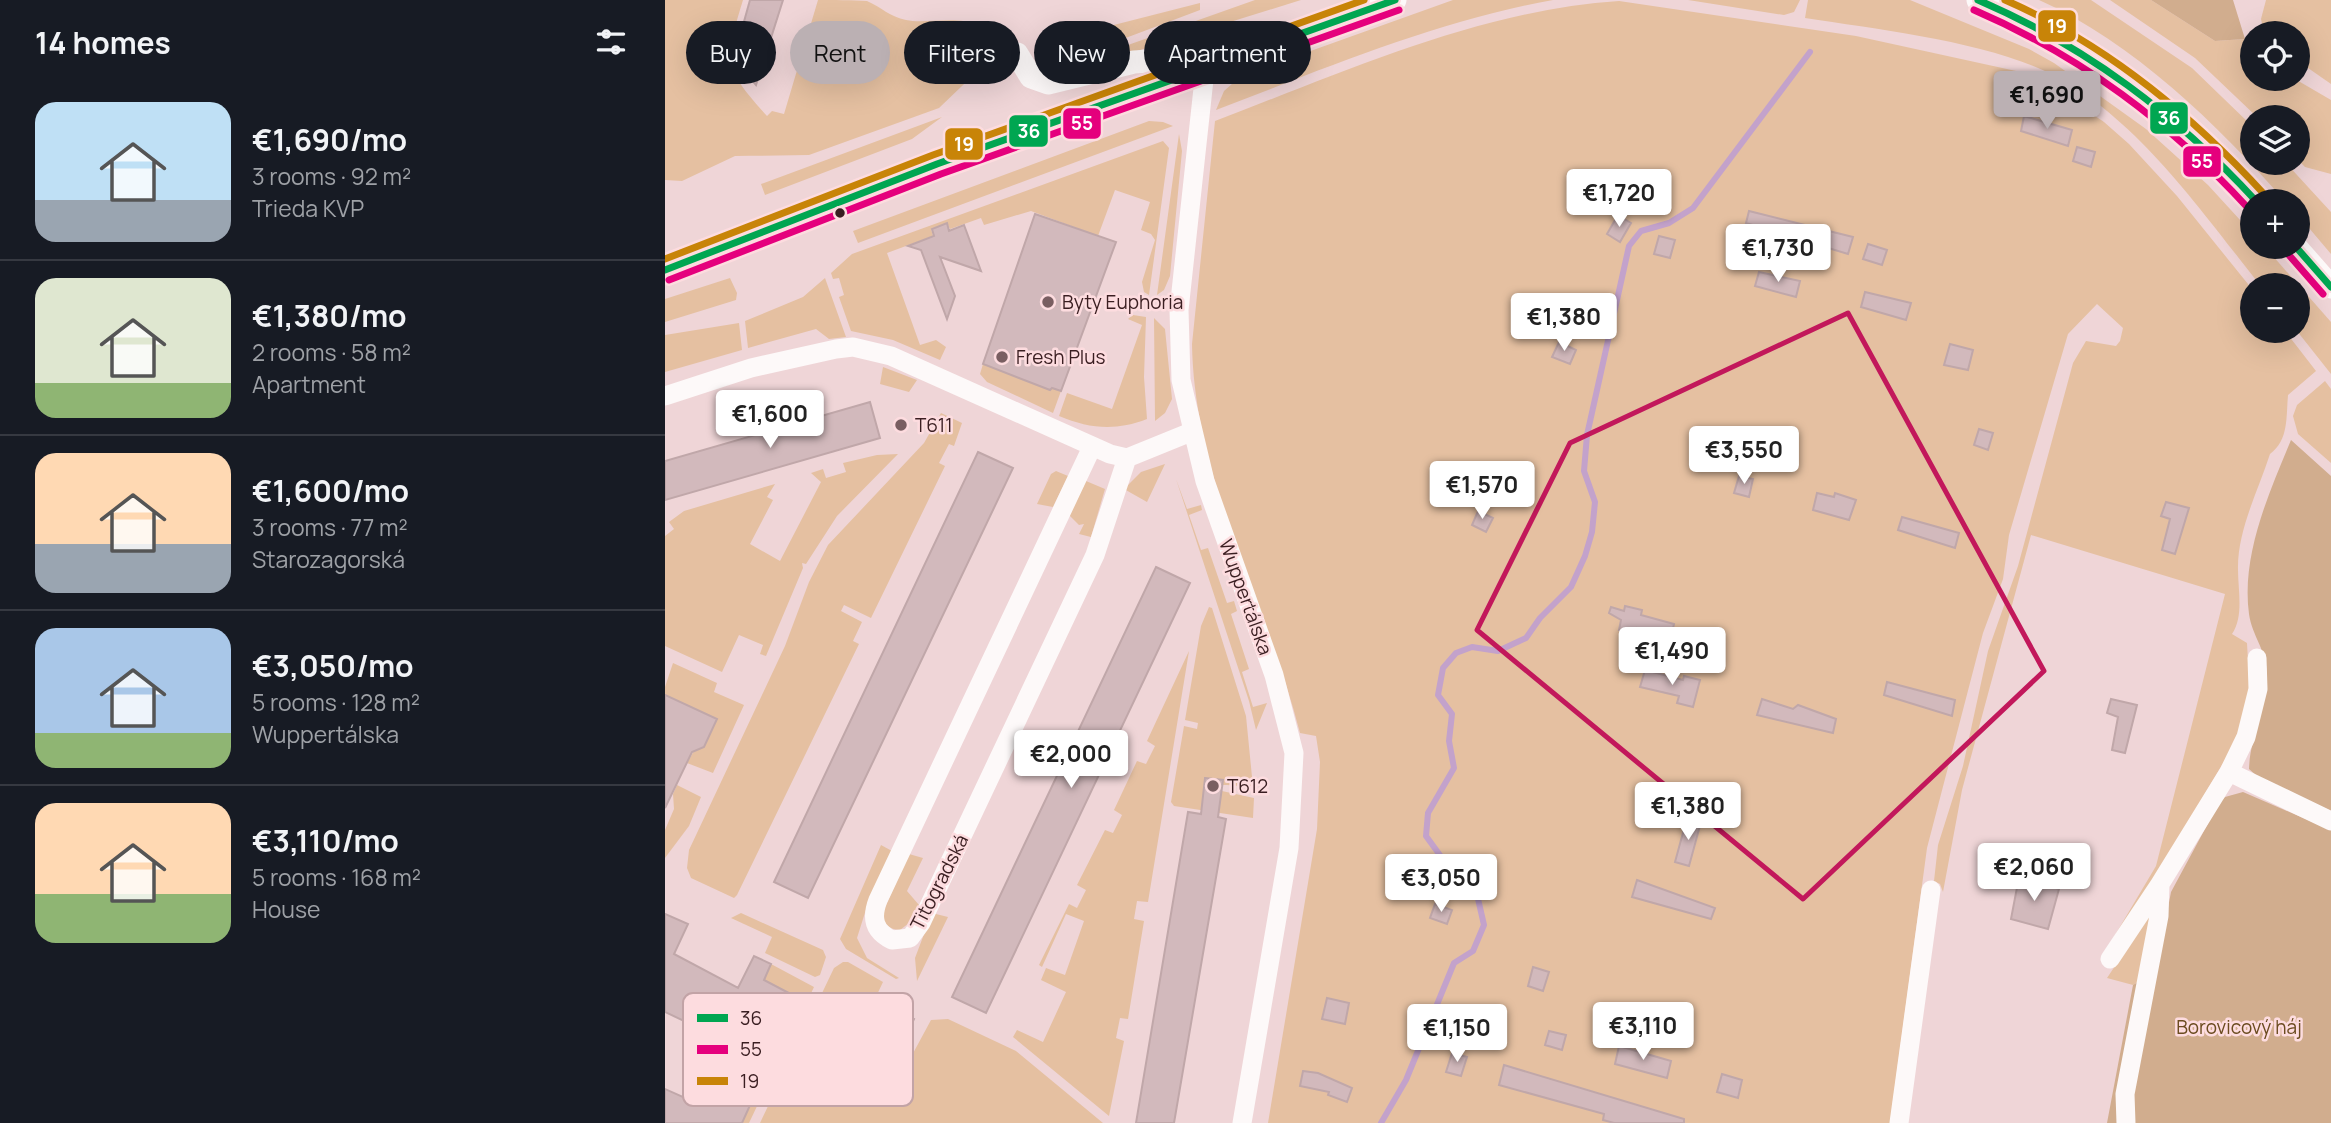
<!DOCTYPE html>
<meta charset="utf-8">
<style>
body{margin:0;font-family:Manrope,sans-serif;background:#242831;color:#f1f3f6;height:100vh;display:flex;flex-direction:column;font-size:26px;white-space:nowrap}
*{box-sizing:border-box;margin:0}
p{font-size:23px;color:#9ea1a6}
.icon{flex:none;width:38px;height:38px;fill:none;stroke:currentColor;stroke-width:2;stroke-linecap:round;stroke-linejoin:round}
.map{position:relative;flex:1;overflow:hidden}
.sheet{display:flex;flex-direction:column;background:#171b24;width:665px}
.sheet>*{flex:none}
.top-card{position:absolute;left:21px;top:21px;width:665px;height:63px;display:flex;gap:14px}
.buttons{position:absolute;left:1575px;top:21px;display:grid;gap:14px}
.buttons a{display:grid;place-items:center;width:70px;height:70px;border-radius:50%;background:#171b24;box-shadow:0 7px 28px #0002;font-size:35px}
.price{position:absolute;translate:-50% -60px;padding:0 16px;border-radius:7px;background:#fff;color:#222;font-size:23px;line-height:46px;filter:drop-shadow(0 2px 4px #0008)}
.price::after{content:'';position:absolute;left:50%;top:42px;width:21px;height:16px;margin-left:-10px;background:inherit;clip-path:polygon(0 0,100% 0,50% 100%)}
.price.on{background:#bbb0b3;color:#111}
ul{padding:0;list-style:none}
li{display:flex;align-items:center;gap:21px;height:175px;padding:0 35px}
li+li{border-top:2px solid #363941}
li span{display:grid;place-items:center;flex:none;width:196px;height:140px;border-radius:21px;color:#555}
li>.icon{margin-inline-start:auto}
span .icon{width:84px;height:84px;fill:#fffc;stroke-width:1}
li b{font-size:30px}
h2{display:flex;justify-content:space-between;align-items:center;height:84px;padding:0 35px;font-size:30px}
.chip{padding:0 24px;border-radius:32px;background:#171b24;box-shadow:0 7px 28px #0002;font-size:24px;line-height:63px}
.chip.on{background:#bbb0b3;color:#111}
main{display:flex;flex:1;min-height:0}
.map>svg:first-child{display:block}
</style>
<main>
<section class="sheet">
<h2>14 homes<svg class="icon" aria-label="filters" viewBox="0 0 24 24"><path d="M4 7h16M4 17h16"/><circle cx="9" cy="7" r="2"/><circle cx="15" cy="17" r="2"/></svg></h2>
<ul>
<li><span style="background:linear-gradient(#bfe0f5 70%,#9aa5b1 0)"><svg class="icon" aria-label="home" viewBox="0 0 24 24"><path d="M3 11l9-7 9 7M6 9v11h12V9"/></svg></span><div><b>€1,690/mo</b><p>3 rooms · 92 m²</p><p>Trieda KVP</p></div></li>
<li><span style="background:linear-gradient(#dfe7d0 75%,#8fb573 0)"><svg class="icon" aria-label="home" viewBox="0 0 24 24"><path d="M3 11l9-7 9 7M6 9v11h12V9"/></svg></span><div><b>€1,380/mo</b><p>2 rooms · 58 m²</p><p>Apartment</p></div></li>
<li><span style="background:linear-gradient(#ffd9b3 65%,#9aa5b1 0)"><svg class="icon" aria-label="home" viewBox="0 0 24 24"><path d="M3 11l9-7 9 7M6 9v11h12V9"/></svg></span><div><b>€1,600/mo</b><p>3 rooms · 77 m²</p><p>Starozagorská</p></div></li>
<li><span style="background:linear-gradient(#a9c7e8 75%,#8fb573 0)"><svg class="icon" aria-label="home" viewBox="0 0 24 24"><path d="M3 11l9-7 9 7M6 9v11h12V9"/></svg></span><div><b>€3,050/mo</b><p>5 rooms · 128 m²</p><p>Wuppertálska</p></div></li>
<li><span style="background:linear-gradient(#ffd9b3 65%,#8fb573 0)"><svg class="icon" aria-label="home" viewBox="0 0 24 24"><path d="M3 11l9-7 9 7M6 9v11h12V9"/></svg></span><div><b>€3,110/mo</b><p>5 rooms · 168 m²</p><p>House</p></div></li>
</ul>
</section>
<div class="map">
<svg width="1666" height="1123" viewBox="0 0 1666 1123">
<rect width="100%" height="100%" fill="#efd5d7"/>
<path fill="#e5c0a1" d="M0,0H78C59,62 58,67 102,116L107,111L119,114L153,0C167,0 189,0 202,1C216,7 225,17 241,20C269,26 321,5 328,50L320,64L274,108L144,155L70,156L17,181L0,180Z
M590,0H636L459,55L382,72L372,65L463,45Z
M788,0H888C772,21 661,68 551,110L559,91L576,76Z
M1023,0H1135L1129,12L1119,15Z
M1143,0H1245L1364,49L1389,63L1481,129L1543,185L1587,233V247H1600L1666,322V374L1632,331L1633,285H1595C1535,210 1465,107 1373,68C1307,40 1211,29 1140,18Z
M1374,0H1426L1527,68L1587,126V163H1621L1666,212V254L1633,215V201H1620C1553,125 1468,42 1374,0Z
M1445,0H1486L1550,41L1580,39L1587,45V79H1630L1666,100V174L1640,167L1633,160V117H1592L1530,58Z
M1601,0H1666V84L1633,61V33H1599L1596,19Z
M954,1L1191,36L1351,71L1384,85L1439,122L1464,144L1512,196L1587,289V331H1620L1651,371L1623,395C1621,417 1624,440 1605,454C1593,491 1572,531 1573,570C1573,591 1579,616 1567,634L1582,643L1585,697L1570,743L1500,861L1437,957L1491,866L1560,594L1366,535L1297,790L1278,892L1275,884L1269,881L1273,845L1298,766L1323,651L1353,566L1408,363L1421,341L1451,346L1455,341L1458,328L1432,304L1403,334L1344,535L1338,579L1318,633L1262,848L1225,1123H603L652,829L655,762L651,736L635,733C602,603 529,480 527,344L550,121C679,72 814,10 954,1Z
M535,3V10L450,42L370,59L377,45L386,41Z
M277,117L247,139L100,195L96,184Z
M484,121L498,122L508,126L193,243L188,231Z
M514,134L517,151L505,276L499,290L492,295Z
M498,141L504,148L484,295L479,292L477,282L490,240L486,234L476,230L485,202L450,190L433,236L366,211L319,225L316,218L285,229L282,223L266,229L268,236L222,253L255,345L271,340L281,347L275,360L228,340L186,331L174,297L179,295L174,278L168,279L166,273L187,254Z
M65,278L72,293L71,300L0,322V299Z
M160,278L181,337L164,339L151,329L83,348L80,321L138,297Z
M468,315L481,317L479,377L482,419C451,431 425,429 394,416L402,393L447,409L477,325L463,319Z
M489,318L500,329L507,399L500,413L490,421Z
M74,323L77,350L0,372V335Z
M318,364L385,390L387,388L396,391L388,413L322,382L315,374Z
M218,367L252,380L244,392L215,384Z
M1660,381L1666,389V463L1633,434L1628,416L1632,405Z
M276,413L297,423L289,446L284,444L274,463L280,466L206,618L179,605L176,611L197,622L188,641L194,644L72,895L69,898L26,878L22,868L24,850L120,646L144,582L163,545L259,443Z
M233,454L172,516L141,564L137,563L138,568L101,656L95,654L98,645L74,635L57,672L0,646V536L9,529L4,522L19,511L110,484L102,497L108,500L85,544L115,561L156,482L146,473L158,469L161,478L181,472L178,463L212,455Z
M500,464L482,502L459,489L476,472Z
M391,471L403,476L388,507L372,504L386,474Z
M511,479L522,509L536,505L537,510L524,515L536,550L543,548L562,603L569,601L572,611L566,614L584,669L577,672L588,707L602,703L591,730L584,701Z
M421,481L440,489L426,537L414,534L419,524L414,525L404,515Z
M544,607L547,608L581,716L588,787L562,785H558V780L539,792L556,795L557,791L589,798L588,818L509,806L506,802L519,726L532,729L533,723L520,720L536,626Z
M524,651L483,902L472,901L469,919L479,921L463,1019L455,1018L451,1038L459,1041L444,1116L348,1037L352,1030L378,1042L401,992L376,980L381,968L400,975L419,921L401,914L377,967L374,965L404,904L412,908L421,890L412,885L440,830L448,833L457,815L449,810L472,761L481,764L490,746L482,741Z
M8,663L52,683L49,692L79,705L48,773L22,763L29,751L39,747L52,719L8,699L0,716V687Z
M12,785L36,797L24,826L0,858V830L9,809L8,794Z
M216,845L227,851L204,900L192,938L202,958L234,978L231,979L181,949L175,939Z
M244,854L258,858L242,891L254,905L244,923L235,930C224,929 219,925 217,914Z
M1486,912L1475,981L1468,985L1442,978Z
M76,913L158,950L161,957L155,975L150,977L100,953L107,937L66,918Z
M267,913L283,917L252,981L250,958Z
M178,962H183L218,982L209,1001L249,1019L228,1065L239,1070L266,1020L283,1019L351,1051L438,1123H95L169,968Z
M106,964L149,987L84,1123H74L133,998L99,980Z"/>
<path fill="#d1ad8e" d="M1486,0H1568L1580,39L1550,41Z
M1626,440L1666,476V811L1593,777L1584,769C1585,737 1602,708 1602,675C1602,651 1587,636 1584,614C1576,555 1604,493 1626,440Z
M1578,792L1666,830V1123H1467L1466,1101L1506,892L1554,803L1560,797Z
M1475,981L1455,1123H1442L1468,985Z"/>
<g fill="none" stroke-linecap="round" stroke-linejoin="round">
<path stroke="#c3a2cb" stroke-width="6" d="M716,1123L741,1080L789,963L808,951L819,925L811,890L785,869L761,836L763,813L789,768L784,741L787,714L773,695L778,668L791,653L807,647L833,651L861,638L875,618L906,587L920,556L927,532L930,502L919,471L922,435L964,246L976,231L1004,223L1028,208L1145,52"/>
</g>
<path fill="#d2b9bc" stroke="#c0a7a9" stroke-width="2" d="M85,0H118L91,85L73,64L70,54Z
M1359,116L1407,130L1403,146L1356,131Z
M1412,147L1430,152L1426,167L1408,161Z
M972,175L988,185L976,204L960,194Z
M1084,211L1188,237L1183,254L1081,223Z
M370,214L451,242L396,391L387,388L385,390L318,364Z
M953,215L966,223L955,242L942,234Z
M282,223L284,231L299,225L316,271L275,257L290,296L282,319L256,250L243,246L269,236L267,229Z
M994,236L1010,240L1005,258L989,254Z
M1203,244L1222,250L1217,265L1198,259Z
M1094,272L1135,281L1131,297L1090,286Z
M1200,292L1246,303L1241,320L1196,307Z
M894,342L911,350L905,364L887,357Z
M1285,344L1308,350L1303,370L1279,365Z
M205,402L215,438L0,500V461Z
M1314,429L1328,433L1323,450L1309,445Z
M313,452L348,468L143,898L109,882Z
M1074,476L1088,479L1084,497L1069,493Z
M1152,493L1169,497L1170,493L1191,500L1184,520L1148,510Z
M1501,502L1524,508L1510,554L1497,550L1505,519L1496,516Z
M813,511L828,518L821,532L807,525Z
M1237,517L1294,533L1290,548L1233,530Z
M491,567L525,583L321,1013L287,997Z
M960,606L977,610L976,615L1009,624L1005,642L972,628L970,634L954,630L956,620L944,613L946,607L959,611Z
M980,670L1018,680L1019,676L1035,680L1028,707L1012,703L1014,696L975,687Z
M1222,682L1290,700L1287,716L1219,695Z
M0,695L52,719L39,747L27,752L0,808Z
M1097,699L1128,709L1133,705L1171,719L1168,733L1092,715Z
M1446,699L1472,705L1460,753L1447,750L1453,717L1442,713Z
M540,778L558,780L553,817L561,819L509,1123H471L523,812L536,814Z
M1022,818L1036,822L1024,866L1010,862Z
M1354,877L1394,889L1383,929L1346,919Z
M972,880L1050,908L1046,919L967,897Z
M770,904L787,910L782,924L765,918Z
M0,914L23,924L9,954L73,988L89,956L106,964L99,980L139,1001H132L77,1123H0V1089L20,1098L49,1035L0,1012Z
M868,967L884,972L878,991L863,986Z
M662,998L684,1003L680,1024L657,1019Z
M210,1002L249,1019L228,1064L189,1047Z
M884,1031L901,1035L897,1050L880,1045Z
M954,1046L1006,1061L1002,1078L950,1064Z
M787,1053L802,1057L796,1076L781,1072Z
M839,1065L1019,1119V1123H949L938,1120L939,1114L834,1085Z
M638,1071L653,1073L687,1088L682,1102L663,1095L664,1092L635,1086Z
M1057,1074L1077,1080L1073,1098L1052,1092Z"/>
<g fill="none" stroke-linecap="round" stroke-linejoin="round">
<path stroke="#fdf9f9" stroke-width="19" d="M540,70L514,310L516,380L540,481L609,675L629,753L624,848L577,1123
M0,396L86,368L171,349L188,347L226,356L445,454L462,458L526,432
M427,447L213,900C206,918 209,931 227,940L245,938L256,923L430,555L462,458
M1564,772L1666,821
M1445,959L1495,884
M1234,1123L1266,890
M1461,1123L1460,1094L1494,916L1495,884L1564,772L1581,737L1593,689L1592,658"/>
<path stroke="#fdf9f9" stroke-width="23" d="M1313,0C1421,42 1516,115 1591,201
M352,54L366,77L383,83L469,62L560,56
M1631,247L1666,287
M0,270C239,170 487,90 730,0"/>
<g stroke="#fddcdf" stroke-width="12">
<path id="bus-1" d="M1313,0C1422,47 1511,114 1591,201
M1631,247L1666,287
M0,270L272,164L730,0"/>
</g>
<g stroke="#fddcdf" stroke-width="12">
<path id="bus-2" d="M1309,10C1416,56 1504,122 1583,208
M1623,254L1658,294
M4,280L276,174L734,10"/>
</g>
<g stroke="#fddcdf" stroke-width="12">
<path id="bus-3" d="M1340,0C1441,44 1525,113 1599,194
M0,259L268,155L699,0"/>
</g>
<use href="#bus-1" stroke="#00a651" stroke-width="7"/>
<use href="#bus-2" stroke="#e5007d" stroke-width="7"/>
<use href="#bus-3" stroke="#c88408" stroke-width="7"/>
</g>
<path fill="none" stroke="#c2185b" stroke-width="5" stroke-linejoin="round" d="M1183,313L1379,671L1138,899L812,630L905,443Z"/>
<circle fill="#3a1e21" stroke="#fddcdf" stroke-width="2.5" cx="175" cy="213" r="6"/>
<g fill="#795e61" stroke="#fddcdf" stroke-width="2.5">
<circle cx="383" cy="302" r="7"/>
<circle cx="337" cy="357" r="7"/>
<circle cx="236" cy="425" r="7"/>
<circle cx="548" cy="786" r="7"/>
</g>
<g text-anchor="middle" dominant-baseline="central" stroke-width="5" stroke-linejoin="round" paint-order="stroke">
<g font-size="19" fill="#3a1e21" stroke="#fddcdf" text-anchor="start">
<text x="397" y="302">Byty Euphoria</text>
<text x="351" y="357">Fresh Plus</text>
<text x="250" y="425">T611</text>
<text x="562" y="786">T612</text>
</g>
<g font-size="19" fill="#3a1e21" stroke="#fddcdf">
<text transform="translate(581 597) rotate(70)">Wuppertálska</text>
<text transform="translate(274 882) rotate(-63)">Titogradská</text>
</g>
<g font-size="19" fill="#6b4b1f" stroke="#fddcdf">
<text x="1574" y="1027">Borovicový háj</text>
</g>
</g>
<rect x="18" y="993" width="230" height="113" rx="10" fill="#fddcdf" stroke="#c2a3a6" stroke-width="2"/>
<rect x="32" y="1014" width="31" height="8" fill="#00a651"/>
<rect x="32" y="1045" width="31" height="9" fill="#e5007d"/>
<rect x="32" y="1077" width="31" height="8" fill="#c88408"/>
<g font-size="19" fill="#3a1e21">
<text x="75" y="1025">36</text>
<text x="75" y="1056">55</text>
<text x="75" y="1088">19</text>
</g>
<g stroke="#fddcdf" stroke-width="2.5">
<rect x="1372" y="9" width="40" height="34" rx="7" fill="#c88408"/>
<rect x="1484" y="101" width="40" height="34" rx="7" fill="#00a651"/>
<rect x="397" y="107" width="40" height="33" rx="7" fill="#e5007d"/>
<rect x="343" y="114" width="41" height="34" rx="7" fill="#00a651"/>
<rect x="279" y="127" width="40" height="34" rx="7" fill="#c88408"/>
<rect x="1517" y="145" width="40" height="33" rx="7" fill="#e5007d"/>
</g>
<g font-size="19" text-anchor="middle" font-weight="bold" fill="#fff">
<text x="1392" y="33">19</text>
<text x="1504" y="125">36</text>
<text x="417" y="130">55</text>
<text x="364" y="138">36</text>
<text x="299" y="151">19</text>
<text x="1537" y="168">55</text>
</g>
</svg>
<div class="buttons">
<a><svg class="icon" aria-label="locate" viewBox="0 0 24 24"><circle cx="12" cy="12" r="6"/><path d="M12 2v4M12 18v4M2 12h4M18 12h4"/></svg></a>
<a><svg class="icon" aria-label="layers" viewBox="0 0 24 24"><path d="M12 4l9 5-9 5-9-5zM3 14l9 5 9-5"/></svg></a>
<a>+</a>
<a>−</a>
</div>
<b class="price on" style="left:1382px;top:131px">€1,690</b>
<b class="price" style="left:954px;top:229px">€1,720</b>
<b class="price" style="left:1113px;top:284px">€1,730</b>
<b class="price" style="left:899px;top:353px">€1,380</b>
<b class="price" style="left:105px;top:450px">€1,600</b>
<b class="price" style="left:1079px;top:486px">€3,550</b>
<b class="price" style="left:817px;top:521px">€1,570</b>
<b class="price" style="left:1007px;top:687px">€1,490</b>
<b class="price" style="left:406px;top:790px">€2,000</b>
<b class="price" style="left:1023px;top:842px">€1,380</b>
<b class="price" style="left:1369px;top:903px">€2,060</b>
<b class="price" style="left:776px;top:914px">€3,050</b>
<b class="price" style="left:978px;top:1062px">€3,110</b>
<b class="price" style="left:792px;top:1064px">€1,150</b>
<div class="top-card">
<a class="chip">Buy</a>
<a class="chip on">Rent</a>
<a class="chip">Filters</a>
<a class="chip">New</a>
<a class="chip">Apartment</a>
</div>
</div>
</main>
